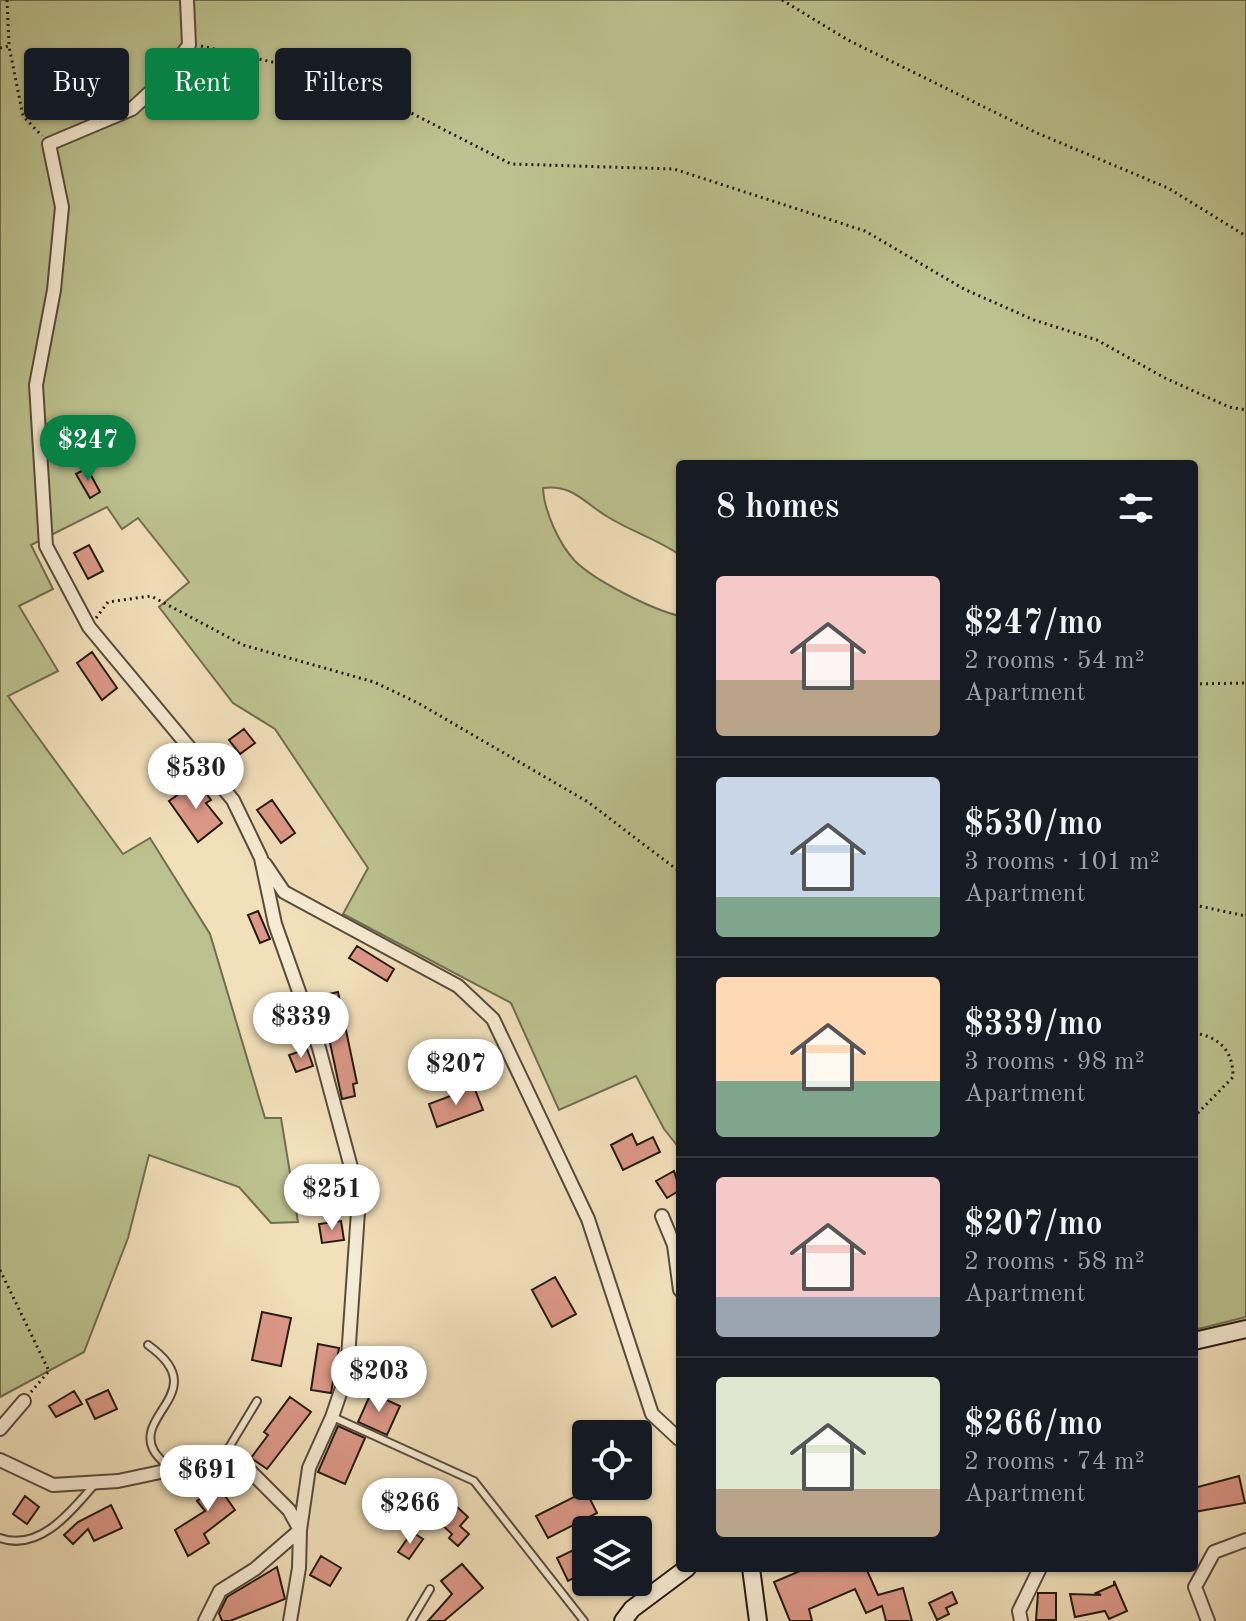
<!DOCTYPE html>
<meta charset="utf-8">
<style>
body{margin:0;font-family:"Old Standard TT",serif;background:#242831;color:#f1f3f6;height:100vh;display:flex;flex-direction:column;font-size:30px;white-space:nowrap}
*{box-sizing:border-box;margin:0}
p{font-size:26px;color:#9ea1a6}
.icon{flex:none;width:44px;height:44px;fill:none;stroke:currentColor;stroke-width:2;stroke-linecap:round;stroke-linejoin:round}
.map{position:relative;flex:1;overflow:hidden}
.side{position:absolute;left:676px;top:460px;width:522px;height:1112px;display:flex;flex-direction:column;background:#171b24;border-radius:8px;box-shadow:0 2px 6px #0004}
.side>*{flex:none}
.guide{position:absolute;left:24px;top:48px;width:532px;height:72px;display:flex;gap:16px}
.buttons{position:absolute;left:572px;top:1420px;display:grid;gap:16px}
.buttons a{display:grid;place-items:center;width:80px;height:80px;border-radius:8px;background:#171b24;box-shadow:0 2px 6px #0004;font-size:40px}
.price{position:absolute;translate:-50% -68px;padding:0 18px;border-radius:28px;background:#fff;color:#222;font-size:26px;line-height:52px;filter:drop-shadow(0 2px 4px #0008)}
.price::after{content:'';position:absolute;left:50%;top:48px;width:24px;height:18px;margin-left:-12px;background:inherit;clip-path:polygon(0 0,100% 0,50% 100%)}
.price.current{background:#0b8043;color:#fff}
ul{padding:0;list-style:none}
li{display:flex;align-items:center;gap:24px;height:200px;padding:0 40px}
li+li{border-top:2px solid #363941}
li span{display:grid;place-items:center;flex:none;width:224px;height:160px;border-radius:8px;color:#555}
li>.icon{margin-inline-start:auto}
span .icon{width:96px;height:96px;fill:#fffc;stroke-width:1}
li b{font-size:34px}
h2{display:flex;justify-content:space-between;align-items:center;height:96px;padding:0 40px;font-size:34px}
.tag{padding:0 28px;border-radius:8px;background:#171b24;box-shadow:0 2px 6px #0004;font-size:28px;line-height:72px}
.tag.current{background:#0b8043;color:#fff}
.map>svg:first-child{display:block}
</style>
<div class="map">
<svg width="1246" height="1621" viewBox="0 0 1246 1621">
<rect width="100%" height="100%" fill="#f2e0bb"/>
<filter id="stains"><feTurbulence type="fractalNoise" baseFrequency=".0025" numOctaves="4"/><feColorMatrix values="0 0 0 0 .2 0 0 0 0 .09 0 0 0 0 .02 0 0 0 .5 -.17"/></filter>
<radialGradient id="worn" r=".72"><stop offset=".6" stop-color="#630" stop-opacity="0"/><stop offset="1" stop-color="#630" stop-opacity=".3"/></radialGradient>
<path fill="#bcc28f" stroke="#706e51" stroke-width="2" d="M0,0H1246V1317L1194,1330V464H680V555C655,538 632,532 608,517C584,503 573,484 543,488C544,511 559,544 575,561C595,581 653,610 680,616V1149L664,1129L636,1076L559,1110L511,1003L343,914L368,868L275,729L233,703L159,607L189,582L138,518L122,529L107,507L31,545L53,589L19,606L58,671L8,696L123,854L150,838L210,934L265,1118H281L298,1222L271,1223L239,1187L149,1155L128,1238L84,1352L0,1397Z"/>
<path fill="#dc9888" stroke="#251a13" stroke-width="2" d="M87,468L100,492L90,498L76,474Z
M89,545L103,571L88,579L74,553Z
M92,652L117,688L102,700L77,663Z
M244,729L255,743L240,754L229,740Z
M168,762H188V782H168Z
M197,781L211,800L206,803L222,823L198,842L169,801Z
M272,800L295,833L281,843L257,810Z
M258,911L270,939L260,943L248,915Z
M357,946L394,969L387,981L349,958Z
M338,992L357,1083L353,1084L355,1096L342,1099L320,996Z
M307,1049L313,1066L296,1072L289,1055Z
M474,1087L483,1110L437,1127L429,1104Z
M632,1134L637,1145L653,1137L660,1152L623,1170L611,1145Z
M674,1171L680,1190L667,1198L656,1181Z
M341,1221L344,1240L322,1243L319,1224Z
M555,1277L576,1314L552,1327L532,1290Z
M262,1312L291,1318L281,1366L252,1360Z
M318,1344L339,1348L331,1393L311,1390Z
M108,1390L117,1409L95,1419L86,1400Z
M74,1391L82,1404L56,1417L49,1406Z
M371,1393L400,1406L387,1435L358,1422Z
M290,1397L311,1412L267,1469L251,1458L268,1435L264,1432Z
M338,1426L365,1438L345,1484L318,1472Z
M222,1469L237,1482L223,1493L235,1510L204,1534L209,1543L188,1556L175,1530L205,1511L197,1501L208,1493L201,1484Z
M1239,1476L1245,1503L1194,1512V1488Z
M586,1491L597,1513L548,1538L536,1516Z
M25,1496L39,1507L27,1524L13,1514Z
M111,1505L122,1528L94,1541L88,1529L73,1544L64,1535L78,1522Z
M455,1505L468,1517L460,1526L469,1534L458,1546L449,1538L452,1534L439,1522Z
M412,1532L423,1539L409,1559L398,1552Z
M586,1544V1572L568,1581L557,1558Z
M321,1556L341,1568L330,1586L310,1575Z
M462,1564L483,1588L444,1621H428L452,1594L441,1581Z
M277,1567L285,1599L230,1621H222L219,1613L227,1597Z
M807,1568H866L878,1595L903,1588L912,1621H886L882,1606L866,1613L855,1589L809,1609L812,1621H790L774,1582Z
M1114,1581L1127,1611L1109,1619L1105,1611L1075,1617L1070,1594L1101,1595L1096,1593L1114,1585Z
M952,1592L957,1603L946,1608L949,1614L937,1620L929,1603Z
M1038,1593H1056V1620H1036Z"/>
<g fill="none" stroke-linecap="round" stroke-linejoin="round">
<g stroke="#584c3d" stroke-width="10">
<path id="lane" d="M148,1345C213,1391 133,1414 154,1451C158,1458 166,1464 171,1470
M333,1417L474,1481L584,1621
M222,1459L257,1401
M0,1538C39,1552 71,1512 94,1485
M411,1621L430,1589"/>
</g>
<g stroke="#584c3d" stroke-width="16">
<path id="street" d="M187,0L189,45L162,81L132,109L49,144L62,207L54,290L36,385L46,546L89,627L233,800L261,858L275,924L319,1048L359,1197L347,1373L332,1417L309,1468L300,1530L255,1569L220,1591L205,1621
M265,864L284,892L458,986L493,1019L588,1219L652,1414L680,1440
M662,1216L674,1245L680,1290
M0,1429L24,1401
M0,1460L53,1485L118,1481L222,1459L250,1471L289,1510L300,1530L299,1568L290,1621
M1021,1621L1019,1611L1040,1568
M1208,1621L1195,1587L1214,1552L1246,1540"/>
</g>
<g stroke="#251a13" stroke-width="20">
<path id="secondary" d="M1194,1341L1246,1329
M751,1568L758,1621
M623,1621L632,1609L687,1568"/>
</g>
<path stroke="#251a13" stroke-width="3" stroke-dasharray="2 4" stroke-linecap="butt" d="M7,0L9,44
M782,0L848,40L1037,133L1168,188L1246,236
M201,46L299,68L380,97L511,164L674,169L865,231L964,289L1034,320L1097,340L1165,378L1229,407L1246,410
M0,48L9,46L23,116L42,136
M96,618L108,602L151,596L243,645L374,682L418,703L588,802L680,872
M1194,684L1246,683
M1194,877V895
M1194,905L1246,916
M1194,1033C1220,1037 1233,1051 1233,1077L1194,1117
M0,1270L49,1371L31,1392"/>
<use href="#lane" stroke="#f7ebd3" stroke-width="6"/>
<use href="#street" stroke="#f7ebd3" stroke-width="12"/>
<use href="#secondary" stroke="#f7ebd3" stroke-width="16"/>
</g>
<rect width="100%" height="100%" filter="url(#stains)"/>
<rect width="100%" height="100%" fill="url(#worn)"/>
</svg>
<div class="buttons">
<a><svg class="icon" aria-label="locate" viewBox="0 0 24 24"><circle cx="12" cy="12" r="6"/><path d="M12 2v4M12 18v4M2 12h4M18 12h4"/></svg></a>
<a><svg class="icon" aria-label="layers" viewBox="0 0 24 24"><path d="M12 4l9 5-9 5-9-5zM3 14l9 5 9-5"/></svg></a>
</div>
<b class="price current" style="left:88px;top:483px">$247</b>
<b class="price" style="left:196px;top:811px">$530</b>
<b class="price" style="left:301px;top:1060px">$339</b>
<b class="price" style="left:456px;top:1107px">$207</b>
<b class="price" style="left:332px;top:1232px">$251</b>
<b class="price" style="left:379px;top:1414px">$203</b>
<b class="price" style="left:208px;top:1513px">$691</b>
<b class="price" style="left:410px;top:1546px">$266</b>
<div class="guide">
<a class="tag">Buy</a>
<a class="tag current">Rent</a>
<a class="tag">Filters</a>
</div>
<section class="side">
<h2>8 homes<svg class="icon" aria-label="filters" viewBox="0 0 24 24"><path d="M4 7h16M4 17h16"/><circle cx="9" cy="7" r="2"/><circle cx="15" cy="17" r="2"/></svg></h2>
<ul>
<li><span style="background:linear-gradient(#f6c9c9 65%,#b9a48a 0)"><svg class="icon" aria-label="home" viewBox="0 0 24 24"><path d="M3 11l9-7 9 7M6 9v11h12V9"/></svg></span><div><b>$247/mo</b><p>2 rooms · 54 m²</p><p>Apartment</p></div></li>
<li><span style="background:linear-gradient(#c9d6e8 75%,#7fa58c 0)"><svg class="icon" aria-label="home" viewBox="0 0 24 24"><path d="M3 11l9-7 9 7M6 9v11h12V9"/></svg></span><div><b>$530/mo</b><p>3 rooms · 101 m²</p><p>Apartment</p></div></li>
<li><span style="background:linear-gradient(#ffd9b3 65%,#7fa58c 0)"><svg class="icon" aria-label="home" viewBox="0 0 24 24"><path d="M3 11l9-7 9 7M6 9v11h12V9"/></svg></span><div><b>$339/mo</b><p>3 rooms · 98 m²</p><p>Apartment</p></div></li>
<li><span style="background:linear-gradient(#f6c9c9 75%,#9aa5b1 0)"><svg class="icon" aria-label="home" viewBox="0 0 24 24"><path d="M3 11l9-7 9 7M6 9v11h12V9"/></svg></span><div><b>$207/mo</b><p>2 rooms · 58 m²</p><p>Apartment</p></div></li>
<li><span style="background:linear-gradient(#dfe7d0 70%,#b9a48a 0)"><svg class="icon" aria-label="home" viewBox="0 0 24 24"><path d="M3 11l9-7 9 7M6 9v11h12V9"/></svg></span><div><b>$266/mo</b><p>2 rooms · 74 m²</p><p>Apartment</p></div></li>
</ul>
</section>
</div>
